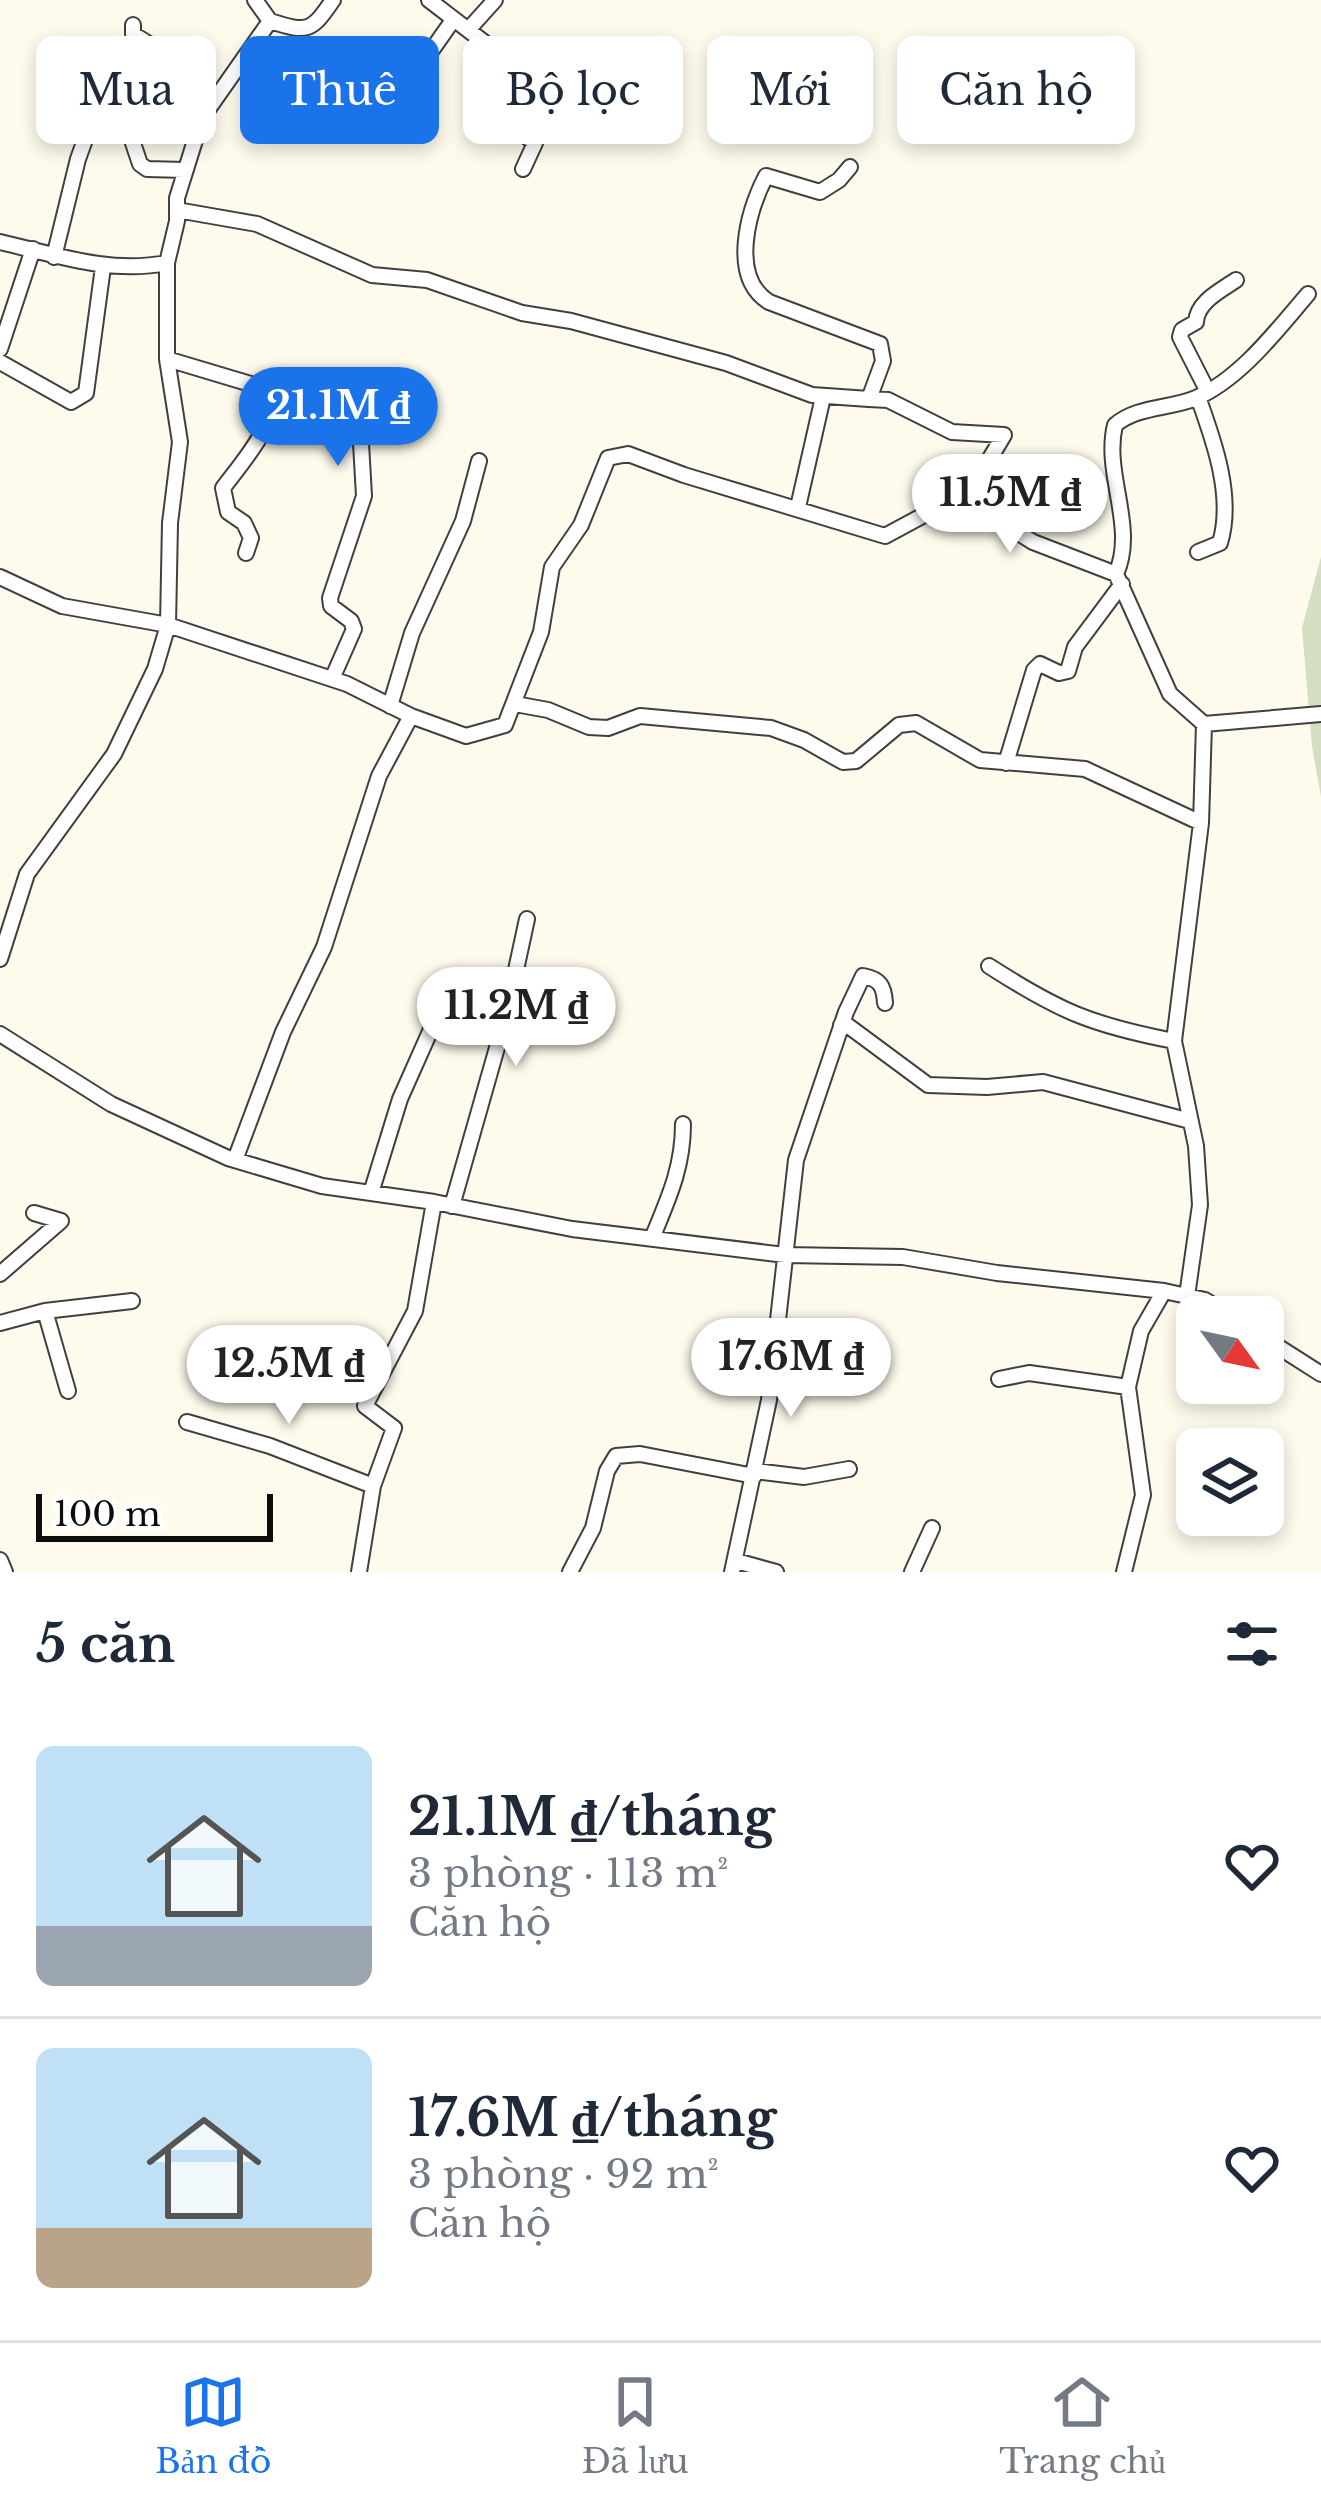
<!DOCTYPE html>
<html lang="vi">
<meta charset="utf-8">
<style>
body{margin:0;font-family:"Libre Baskerville",serif;background:#f6f6f7;color:#1f2937;height:100vh;display:flex;flex-direction:column;font-size:45px;white-space:nowrap}
*{box-sizing:border-box;margin:0}
p{font-size:39px;color:#747a83}
.icon{flex:none;width:66px;height:66px;fill:none;stroke:currentColor;stroke-width:2;stroke-linecap:round;stroke-linejoin:round}
.map{position:relative;height:1572px;overflow:hidden}
.sheet{display:flex;flex-direction:column;background:#fff;flex:1}
.sheet>*{flex:none}
.hud{position:absolute;left:36px;top:36px;width:1251px;height:108px;display:flex;gap:24px}
.needle{width:78px;rotate:123deg}
.fabs{position:absolute;left:1176px;top:1296px;display:grid;gap:24px}
.fabs a{display:grid;place-items:center;width:108px;height:108px;border-radius:18px;background:#fff;box-shadow:0 6px 18px #0003;font-size:60px}
.scale{position:absolute;left:36px;bottom:30px;width:237px;box-sizing:border-box;padding-left:12px;border:6px solid #0d0d0d;border-top:0;font-size:33px;line-height:42px;white-space:nowrap;color:#0d0d0d;-webkit-text-stroke:9px #fff;paint-order:stroke}
.price{position:absolute;translate:-50% -102px;padding:0 27px;border-radius:42px;background:#fff;color:#222;font-size:39px;line-height:78px;filter:drop-shadow(0 3px 6px #0008)}
.price::after{content:'';position:absolute;left:50%;top:72px;width:36px;height:27px;margin-left:-18px;background:inherit;clip-path:polygon(0 0,100% 0,50% 100%)}
.price.on{background:#1a73e8;color:#fff}
ul{padding:0;list-style:none}
li{display:flex;align-items:center;gap:36px;height:300px;padding:0 36px}
li+li{border-top:3px solid #e0e1e3}
li span{display:grid;place-items:center;flex:none;width:336px;height:240px;border-radius:18px;color:#555}
li>.icon{margin-inline-start:auto}
span .icon{width:144px;height:144px;fill:#fffc;stroke-width:1}
li b{font-size:51px}
h2{display:flex;justify-content:space-between;align-items:center;height:144px;padding:0 36px;font-size:51px}
.pill{padding:0 42px;border-radius:18px;background:#fff;box-shadow:0 6px 18px #0003;font-size:42px;line-height:108px}
.pill.on{background:#1a73e8;color:#fff}
.menu{display:flex;justify-content:space-around;align-items:center;height:168px;border-top:3px solid #e0e1e3;background:#fff;font-size:33px;color:#747a83}
.menu a{display:grid;justify-items:center;gap:6px}
.menu .on{color:#1a73e8}
.map>svg:first-child{display:block}
</style>
<div class="map">
<svg width="1321" height="1572" viewBox="0 0 1321 1572">
<rect width="100%" height="100%" fill="#fefbed"/>
<path fill="#d4dec0" d="M1321,557V797L1312,746L1302,628Z"/>
<g fill="none" stroke-linecap="round" stroke-linejoin="round">
<g stroke="#404040" stroke-width="18">
<path id="minor" d="M255,0L270,21
M429,0L536,82L537,92L518,130L535,143L523,169
M133,25V34L187,68L212,99
M468,30L495,0
M401,94L453,20
M177,210L257,224L372,275L427,280L522,313L571,321L726,363L812,395L869,399L883,361L880,344L769,302C729,277 748,211 766,176L820,192L839,180L850,167
M0,242C57,255 108,274 167,263
M54,257L78,159L91,123L97,120L129,131L140,164L147,169L185,170
M0,349L33,249
M167,359L311,402L360,426L364,496L330,598L331,606L351,621L354,629L332,679
M0,362L71,402L86,393L103,267
M1207,390L1180,337L1182,330L1196,322C1197,302 1220,291 1236,280
M869,399L888,400L952,432L1004,435L965,500
M798,507L823,397
M1198,552L1220,543C1234,497 1214,441 1198,397
M246,553L251,538L244,523L228,512L223,488C236,470 279,422 268,401C265,395 260,391 258,384
M1116,574C1137,527 1103,474 1115,425C1137,406 1170,409 1196,398C1241,378 1277,330 1308,294
M0,577L62,606L168,625L347,684L411,716L379,776L324,947L283,1032L235,1160
M515,704L548,710L589,727L608,728L640,716L771,728L804,740L843,762L856,761L899,725L916,723L980,760L1085,769L1201,823
M390,706L412,633L463,521L479,461
M411,716L466,736L505,725L541,632L552,567L581,525L608,458L628,454L684,475L885,536L935,509L965,500L1033,542L1116,574L1170,694L1204,724L1201,823L1174,1041L1196,1146L1200,1205L1187,1296
M1204,724L1321,714
M1006,763L1034,670L1040,664L1059,673L1068,671L1075,647L1122,584
M0,959L27,874L114,754L155,669L168,625L170,523L180,442L167,359V263L177,221V198L202,118L270,21C308,33 311,32 333,0
M989,966C1059,1011 1091,1025 1174,1041
M841,1025H847L928,1085L987,1087L1043,1082L1190,1121
M0,1034L111,1104L228,1158L322,1186L434,1202L572,1229L785,1255L903,1257L997,1273L1164,1291L1205,1300L1232,1317
M371,1193L400,1099L448,991
M452,1206L506,1016L527,919
M653,1236C669,1197 683,1167 683,1124
M0,1274L61,1221L34,1213
M45,1311L68,1391
M0,1323L45,1311L132,1301
M1263,1337L1321,1374
M999,1379L1029,1373L1128,1387
M187,1422L270,1446L373,1486
M755,1471L804,1477L849,1469
M0,1560L5,1572
M736,1561L776,1572
M359,1572L373,1486L394,1428L365,1406L415,1311L434,1202
M570,1572L593,1528L607,1471L616,1456L640,1454L754,1476
M732,1572L769,1400L796,1160L846,1012L863,976C880,979 884,986 885,1003
M912,1572L932,1528
M1124,1572L1143,1495L1128,1387L1141,1331L1164,1291"/>
</g>
<use href="#minor" stroke="#fff" stroke-width="14"/>
</g>
</svg>
<div class="fabs">
<a><svg class="needle" viewBox="-14 -14 28 28"><path d="M0-13l5 13h-10z" fill="#e53935"/><path d="M0 13l5-13h-10z" fill="#747a83"/></svg></a>
<a><svg class="icon" aria-label="layers" viewBox="0 0 24 24"><path d="M12 4l9 5-9 5-9-5zM3 14l9 5 9-5"/></svg></a>
</div>
<div class="scale">100 m</div>
<b class="price on" style="left:338px;top:469px">21.1M ₫</b>
<b class="price" style="left:1010px;top:556px">11.5M ₫</b>
<b class="price" style="left:516px;top:1069px">11.2M ₫</b>
<b class="price" style="left:791px;top:1420px">17.6M ₫</b>
<b class="price" style="left:289px;top:1427px">12.5M ₫</b>
<div class="hud">
<a class="pill">Mua</a>
<a class="pill on">Thuê</a>
<a class="pill">Bộ lọc</a>
<a class="pill">Mới</a>
<a class="pill">Căn hộ</a>
</div>
</div>
<section class="sheet">
<h2>5 căn<svg class="icon" aria-label="filters" viewBox="0 0 24 24"><path d="M4 7h16M4 17h16"/><circle cx="9" cy="7" r="2"/><circle cx="15" cy="17" r="2"/></svg></h2>
<ul>
<li><span style="background:linear-gradient(#bfe0f5 75%,#9aa5b1 0)"><svg class="icon" aria-label="home" viewBox="0 0 24 24"><path d="M3 11l9-7 9 7M6 9v11h12V9"/></svg></span><div><b>21.1M ₫/tháng</b><p>3 phòng · 113 m²</p><p>Căn hộ</p></div><svg class="icon" aria-label="heart" viewBox="0 0 24 24"><path d="M12 20l-8-8c-3-5 5-10 8-4 3-6 11-1 8 4z"/></svg></li>
<li><span style="background:linear-gradient(#bfe0f5 75%,#b9a48a 0)"><svg class="icon" aria-label="home" viewBox="0 0 24 24"><path d="M3 11l9-7 9 7M6 9v11h12V9"/></svg></span><div><b>17.6M ₫/tháng</b><p>3 phòng · 92 m²</p><p>Căn hộ</p></div><svg class="icon" aria-label="heart" viewBox="0 0 24 24"><path d="M12 20l-8-8c-3-5 5-10 8-4 3-6 11-1 8 4z"/></svg></li>
</ul>
</section>
<nav class="menu">
<a class="on"><svg class="icon" aria-label="map" viewBox="0 0 24 24"><path d="M3 6l6-2 6 2 6-2v14l-6 2-6-2-6 2zM9 4v14M15 6v14"/></svg>Bản đồ</a>
<a><svg class="icon" aria-label="saved" viewBox="0 0 24 24"><path d="M7 4h10v16l-5-4-5 4z"/></svg>Đã lưu</a>
<a><svg class="icon" aria-label="home" viewBox="0 0 24 24"><path d="M3 11l9-7 9 7M6 9v11h12V9"/></svg>Trang chủ</a>
</nav>
